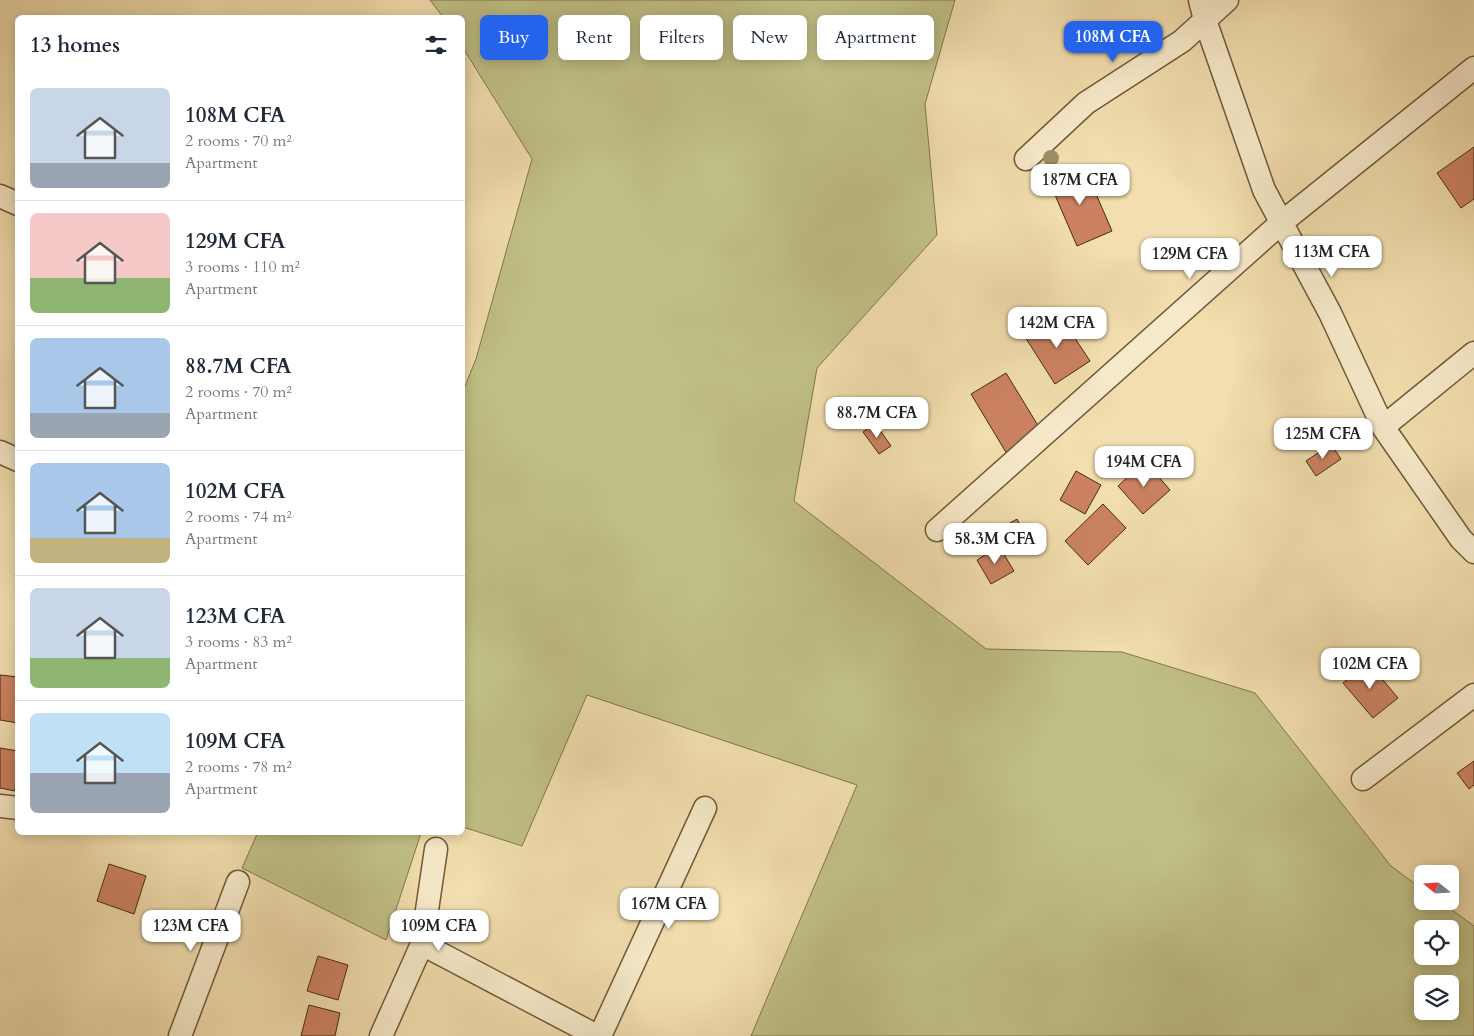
<!DOCTYPE html>
<meta charset="utf-8">
<style>
body{margin:0;font-family:Cardo,serif;background:#f2f2f3;color:#1f2937;height:100vh;display:flex;flex-direction:column;font-size:19px;white-space:nowrap}
*{box-sizing:border-box;margin:0}
p{font-size:16px;color:#747a83}
.icon{flex:none;width:28px;height:28px;fill:none;stroke:currentColor;stroke-width:2;stroke-linecap:round;stroke-linejoin:round}
.map{position:relative;flex:1;overflow:hidden}
.drawer{position:absolute;left:15px;top:15px;width:450px;height:820px;display:flex;flex-direction:column;background:#fff;border-radius:8px;box-shadow:0 2px 12px #0003}
.drawer>*{flex:none}
.top-card{position:absolute;left:480px;top:15px;width:475px;height:45px;display:flex;gap:10px}
.needle{width:32px;rotate:288deg}
.tools{position:absolute;left:1414px;top:865px;display:grid;gap:10px}
.tools a{display:grid;place-items:center;width:45px;height:45px;border-radius:8px;background:#fff;box-shadow:0 2px 12px #0003;font-size:25px}
.price{position:absolute;translate:-50% -42px;padding:0 11px;border-radius:10px;background:#fff;color:#222;font-size:16px;line-height:32px;filter:drop-shadow(0 1px 2px #0008)}
.price::after{content:'';position:absolute;left:50%;top:30px;width:15px;height:11px;margin-left:-8px;background:inherit;clip-path:polygon(0 0,100% 0,50% 100%)}
.price.current{background:#2563eb;color:#fff}
ul{padding:0;list-style:none}
li{display:flex;align-items:center;gap:15px;height:125px;padding:0 15px}
li+li{border-top:1px solid #e0e1e3}
li span{display:grid;place-items:center;flex:none;width:140px;height:100px;border-radius:8px;color:#555}
li>.icon{margin-inline-start:auto}
span .icon{width:60px;height:60px;fill:#fffc;stroke-width:1}
li b{font-size:21px}
h2{display:flex;justify-content:space-between;align-items:center;height:60px;padding:0 15px;font-size:21px}
.pill{padding:0 18px;border-radius:8px;background:#fff;box-shadow:0 2px 12px #0003;font-size:18px;line-height:45px}
.pill.current{background:#2563eb;color:#fff}
.map>svg:first-child{display:block}
</style>
<div class="map">
<svg width="1474" height="1036" viewBox="0 0 1474 1036">
<rect width="100%" height="100%" fill="#f2deae"/>
<filter id="stains"><feTurbulence type="fractalNoise" baseFrequency=".004" numOctaves="4"/><feColorMatrix values="0 0 0 0 .2 0 0 0 0 .09 0 0 0 0 .02 0 0 0 .5 -.17"/></filter>
<radialGradient id="worn" r=".72"><stop offset=".6" stop-color="#630" stop-opacity="0"/><stop offset="1" stop-color="#630" stop-opacity=".3"/></radialGradient>
<path fill="#c0c086" stroke="#82764c" fill-rule="evenodd" d="M430,0H955L925,104L937,235L817,368L794,501L986,649L1122,652L1255,693L1391,866L1422,889V901H1440L1474,926V1036H751L857,785L587,695L522,846L463,827V391L476,359L532,159L463,48L462,18L443,17ZM1422,929H1450V956H1422ZM1422,984H1450V1011H1422Z
M258,832L421,833L386,940L242,868Z"/>
<path fill="#cc8261" stroke="#452c13" d="M1474,147V199L1461,208L1437,173Z
M1084,166L1112,231L1077,246L1049,181Z
M1059,314L1090,361L1055,384L1025,337Z
M1006,373L1042,432L1007,454L971,394Z
M875,423L891,446L879,454L863,432Z
M1331,444L1341,459L1316,476L1306,461Z
M1145,461L1170,490L1143,514L1118,486Z
M1076,471L1101,485L1085,514L1060,500Z
M1103,504L1126,528L1088,565L1065,541Z
M1017,519L1032,546L1016,554L1001,528Z
M999,546L1014,571L991,584L977,560Z
M1368,662L1398,698L1373,718L1343,683Z
M0,675L18,677V723L0,720Z
M0,748L18,751L15,791L0,788Z
M1474,761V785L1469,789L1457,773Z
M109,864L146,876L134,914L97,901Z
M318,956L348,965L338,1000L307,991Z
M309,1005L340,1013L335,1036H301Z"/>
<g fill="none" stroke-linecap="round" stroke-linejoin="round">
<g stroke="#70583a" stroke-width="25">
<path id="minor" d="M1200,0L1205,20L1264,190L1330,313L1383,427L1461,539L1474,552
M1026,159L1086,103L1182,41L1227,0
M0,196L18,204
M1383,427L1474,353
M0,452L18,460
M937,530L1281,223L1474,68
M1363,779L1474,695
M0,806L18,808
M422,944L597,1036
M180,1036L238,882
M381,1036L422,944L436,849
M600,1036L705,808"/>
</g>
<use href="#minor" stroke="#f7eaca" stroke-width="22"/>
</g>
<circle fill="#a18d65" cx="1051" cy="158" r="8"/>
<rect width="100%" height="100%" filter="url(#stains)"/>
<rect width="100%" height="100%" fill="url(#worn)"/>
</svg>
<div class="tools">
<a><svg class="needle" viewBox="-14 -14 28 28"><path d="M0-13l5 13h-10z" fill="#e53935"/><path d="M0 13l5-13h-10z" fill="#747a83"/></svg></a>
<a><svg class="icon" aria-label="locate" viewBox="0 0 24 24"><circle cx="12" cy="12" r="6"/><path d="M12 2v4M12 18v4M2 12h4M18 12h4"/></svg></a>
<a><svg class="icon" aria-label="layers" viewBox="0 0 24 24"><path d="M12 4l9 5-9 5-9-5zM3 14l9 5 9-5"/></svg></a>
</div>
<b class="price current" style="left:1113px;top:63px">108M CFA</b>
<b class="price" style="left:1080px;top:206px">187M CFA</b>
<b class="price" style="left:1332px;top:278px">113M CFA</b>
<b class="price" style="left:1190px;top:280px">129M CFA</b>
<b class="price" style="left:1057px;top:349px">142M CFA</b>
<b class="price" style="left:877px;top:439px">88.7M CFA</b>
<b class="price" style="left:1323px;top:460px">125M CFA</b>
<b class="price" style="left:1144px;top:488px">194M CFA</b>
<b class="price" style="left:995px;top:565px">58.3M CFA</b>
<b class="price" style="left:1370px;top:690px">102M CFA</b>
<b class="price" style="left:669px;top:930px">167M CFA</b>
<b class="price" style="left:191px;top:952px">123M CFA</b>
<b class="price" style="left:439px;top:952px">109M CFA</b>
<div class="top-card">
<a class="pill current">Buy</a>
<a class="pill">Rent</a>
<a class="pill">Filters</a>
<a class="pill">New</a>
<a class="pill">Apartment</a>
</div>
<section class="drawer">
<h2>13 homes<svg class="icon" aria-label="filters" viewBox="0 0 24 24"><path d="M4 7h16M4 17h16"/><circle cx="9" cy="7" r="2"/><circle cx="15" cy="17" r="2"/></svg></h2>
<ul>
<li><span style="background:linear-gradient(#c9d6e8 75%,#9aa5b1 0)"><svg class="icon" aria-label="home" viewBox="0 0 24 24"><path d="M3 11l9-7 9 7M6 9v11h12V9"/></svg></span><div><b>108M CFA</b><p>2 rooms · 70 m²</p><p>Apartment</p></div></li>
<li><span style="background:linear-gradient(#f6c9c9 65%,#8fb573 0)"><svg class="icon" aria-label="home" viewBox="0 0 24 24"><path d="M3 11l9-7 9 7M6 9v11h12V9"/></svg></span><div><b>129M CFA</b><p>3 rooms · 110 m²</p><p>Apartment</p></div></li>
<li><span style="background:linear-gradient(#a9c7e8 75%,#9aa5b1 0)"><svg class="icon" aria-label="home" viewBox="0 0 24 24"><path d="M3 11l9-7 9 7M6 9v11h12V9"/></svg></span><div><b>88.7M CFA</b><p>2 rooms · 70 m²</p><p>Apartment</p></div></li>
<li><span style="background:linear-gradient(#a9c7e8 75%,#c2b280 0)"><svg class="icon" aria-label="home" viewBox="0 0 24 24"><path d="M3 11l9-7 9 7M6 9v11h12V9"/></svg></span><div><b>102M CFA</b><p>2 rooms · 74 m²</p><p>Apartment</p></div></li>
<li><span style="background:linear-gradient(#c9d6e8 70%,#8fb573 0)"><svg class="icon" aria-label="home" viewBox="0 0 24 24"><path d="M3 11l9-7 9 7M6 9v11h12V9"/></svg></span><div><b>123M CFA</b><p>3 rooms · 83 m²</p><p>Apartment</p></div></li>
<li><span style="background:linear-gradient(#bfe0f5 60%,#9aa5b1 0)"><svg class="icon" aria-label="home" viewBox="0 0 24 24"><path d="M3 11l9-7 9 7M6 9v11h12V9"/></svg></span><div><b>109M CFA</b><p>2 rooms · 78 m²</p><p>Apartment</p></div></li>
</ul>
</section>
</div>
